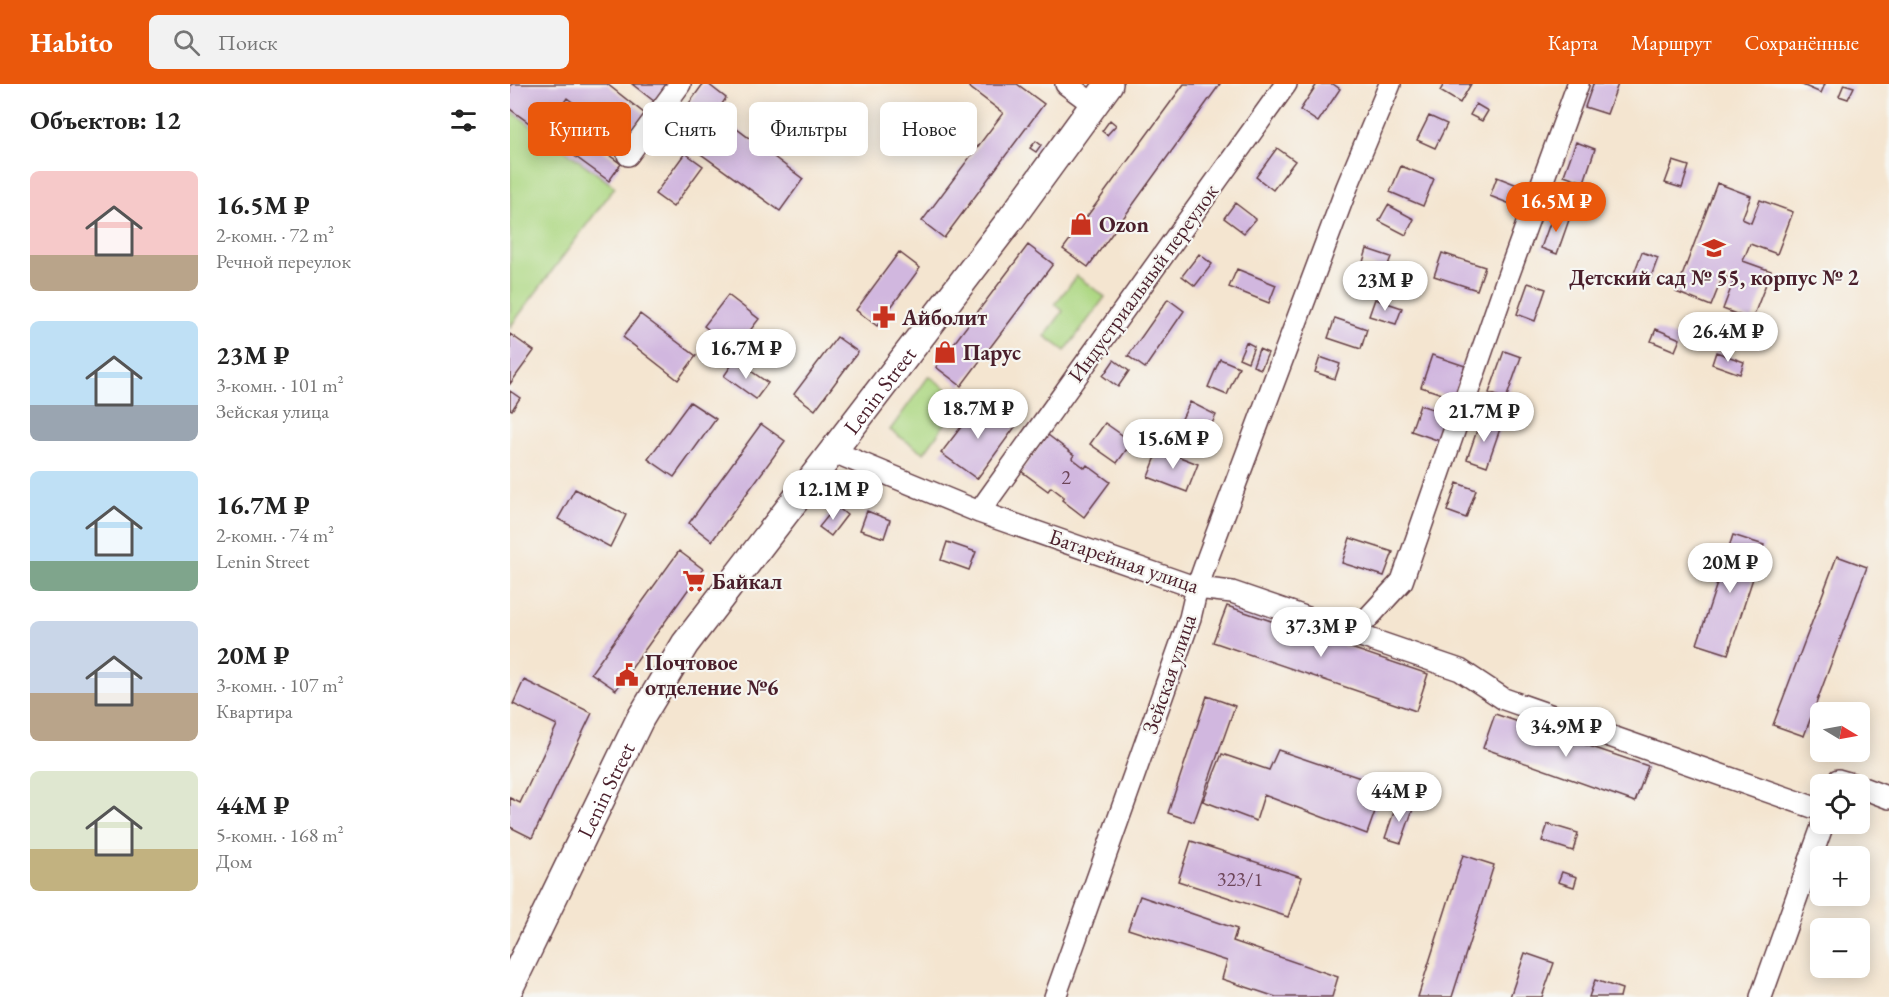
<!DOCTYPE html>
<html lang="ru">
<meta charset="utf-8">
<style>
body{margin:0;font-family:"EB Garamond",serif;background:#f2f2f2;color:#222;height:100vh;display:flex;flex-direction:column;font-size:22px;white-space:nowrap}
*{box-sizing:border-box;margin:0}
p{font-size:20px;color:#767676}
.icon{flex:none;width:33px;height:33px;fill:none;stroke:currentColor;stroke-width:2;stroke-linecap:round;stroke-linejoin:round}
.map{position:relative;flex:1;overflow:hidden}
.sheet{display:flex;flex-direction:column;background:#fff;width:510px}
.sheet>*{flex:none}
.top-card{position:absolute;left:18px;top:18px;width:570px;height:54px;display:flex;gap:12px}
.needle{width:39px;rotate:100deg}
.tools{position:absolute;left:1300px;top:618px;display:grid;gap:12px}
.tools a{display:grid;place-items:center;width:60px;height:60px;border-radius:9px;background:#fff;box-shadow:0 3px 15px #0003;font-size:30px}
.price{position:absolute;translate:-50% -51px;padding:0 14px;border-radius:21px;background:#fff;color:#222;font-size:20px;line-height:39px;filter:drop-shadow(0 2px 3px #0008)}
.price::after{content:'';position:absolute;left:50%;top:36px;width:18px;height:14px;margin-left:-9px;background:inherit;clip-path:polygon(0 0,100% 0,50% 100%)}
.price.active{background:#ea580c;color:#fff}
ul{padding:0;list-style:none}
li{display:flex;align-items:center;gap:18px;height:150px;padding:0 30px}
li span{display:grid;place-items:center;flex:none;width:168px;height:120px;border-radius:9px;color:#555}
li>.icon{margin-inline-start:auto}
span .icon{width:72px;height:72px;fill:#fffc;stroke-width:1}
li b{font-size:26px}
h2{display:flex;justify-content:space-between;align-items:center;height:72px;padding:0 30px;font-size:26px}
.tag{padding:0 21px;border-radius:9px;background:#fff;box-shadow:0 3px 15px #0003;font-size:21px;line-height:54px}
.tag.active{background:#ea580c;color:#fff}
header{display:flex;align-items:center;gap:36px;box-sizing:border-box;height:84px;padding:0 30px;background:#ea580c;color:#fff}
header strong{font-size:28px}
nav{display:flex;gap:33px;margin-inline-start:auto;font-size:21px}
.search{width:420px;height:54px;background:#f2f2f2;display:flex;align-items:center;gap:15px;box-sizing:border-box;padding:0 21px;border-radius:9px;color:#767676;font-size:22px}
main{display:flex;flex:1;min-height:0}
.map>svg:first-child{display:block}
</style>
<header>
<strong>Habito</strong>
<div class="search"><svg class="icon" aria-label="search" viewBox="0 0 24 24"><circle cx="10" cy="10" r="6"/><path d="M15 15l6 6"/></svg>Поиск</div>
<nav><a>Карта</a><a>Маршрут</a><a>Сохранённые</a></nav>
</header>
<main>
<section class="sheet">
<h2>Объектов: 12<svg class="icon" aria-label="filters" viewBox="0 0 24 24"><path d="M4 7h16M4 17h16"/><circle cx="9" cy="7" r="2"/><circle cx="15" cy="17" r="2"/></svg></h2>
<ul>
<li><span style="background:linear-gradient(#f6c9c9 70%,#b9a48a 0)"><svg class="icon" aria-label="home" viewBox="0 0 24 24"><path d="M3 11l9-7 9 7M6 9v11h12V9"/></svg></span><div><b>16.5M ₽</b><p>2-комн. · 72 m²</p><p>Речной переулок</p></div></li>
<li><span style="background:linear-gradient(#bfe0f5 70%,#9aa5b1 0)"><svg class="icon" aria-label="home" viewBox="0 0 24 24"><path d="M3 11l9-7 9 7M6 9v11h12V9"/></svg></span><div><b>23M ₽</b><p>3-комн. · 101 m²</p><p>Зейская улица</p></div></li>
<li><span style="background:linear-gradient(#bfe0f5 75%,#7fa58c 0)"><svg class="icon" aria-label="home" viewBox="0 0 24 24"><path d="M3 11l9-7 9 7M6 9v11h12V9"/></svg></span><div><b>16.7M ₽</b><p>2-комн. · 74 m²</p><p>Lenin Street</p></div></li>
<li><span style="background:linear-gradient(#c9d6e8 60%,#b9a48a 0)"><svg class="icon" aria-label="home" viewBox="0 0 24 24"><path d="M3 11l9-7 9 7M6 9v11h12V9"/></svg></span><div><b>20M ₽</b><p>3-комн. · 107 m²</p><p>Квартира</p></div></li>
<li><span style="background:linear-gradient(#dfe7d0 65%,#c2b280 0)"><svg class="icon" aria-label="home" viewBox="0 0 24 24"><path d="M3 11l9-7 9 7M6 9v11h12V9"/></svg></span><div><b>44M ₽</b><p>5-комн. · 168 m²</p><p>Дом</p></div></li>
</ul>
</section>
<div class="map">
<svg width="1379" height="913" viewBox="0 0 1379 913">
<rect width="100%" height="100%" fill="#f6f6f2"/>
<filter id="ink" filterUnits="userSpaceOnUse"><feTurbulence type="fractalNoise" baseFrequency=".0167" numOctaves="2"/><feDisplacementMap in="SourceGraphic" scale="12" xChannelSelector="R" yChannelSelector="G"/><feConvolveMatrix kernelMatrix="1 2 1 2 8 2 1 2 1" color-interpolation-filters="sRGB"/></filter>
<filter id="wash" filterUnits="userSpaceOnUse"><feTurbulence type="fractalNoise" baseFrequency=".008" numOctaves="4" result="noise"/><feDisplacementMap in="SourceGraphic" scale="24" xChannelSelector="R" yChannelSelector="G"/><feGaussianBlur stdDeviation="1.35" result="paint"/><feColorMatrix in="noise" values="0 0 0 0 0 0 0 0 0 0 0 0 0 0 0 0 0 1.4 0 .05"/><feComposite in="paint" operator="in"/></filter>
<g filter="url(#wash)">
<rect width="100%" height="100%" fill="#f4e5d0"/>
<path fill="#aed884" stroke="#7c7c58" stroke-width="1.5" d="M0,26L105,103L0,243Z
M567,192L595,213L555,267L535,252L553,227L545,220Z
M419,292L452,316L414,369L380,346Z"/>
<g id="blocks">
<path fill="#d1b7df" d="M2,0H97L135,30L115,57L57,14L45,31L111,80L99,97L0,25V2Z
M122,0H158L145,18Z
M193,0H198L216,14L206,29L293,95L270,127L159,47Z
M461,0H507L534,20L434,154L412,137L493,29L459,3Z
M674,0H710L578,183L553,165Z
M807,0H823L830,5L808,38L790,26Z
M934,0H961L950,19L930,7Z
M1083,0H1108L1097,30L1075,23Z
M1290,0H1315L1311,9Z
M1334,0L1344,3L1338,15L1329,12Z
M966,20L978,27L972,37L960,31Z
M395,32L413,44L405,55L387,43Z
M919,32L937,40L925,64L907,56Z
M600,36L606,41L597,51L592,47Z
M526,57L531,61L526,68L520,64Z
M1066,58L1085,65L1074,98L1054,91Z
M767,64L785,77L763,106L746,93Z
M175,69L193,82L163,123L145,110Z
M1163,77L1179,82L1172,104L1155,99Z
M891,82L924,95L913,122L880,108Z
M987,93L1015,104L1008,123L980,112Z
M1207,99L1241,112L1232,135L1241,139L1250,116L1283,128L1267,170L1240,160L1233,177L1261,187L1242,236L1213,225L1224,196L1213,192L1201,222L1166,208Z
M725,119L746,135L734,149L714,134Z
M878,121L904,135L896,151L869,137Z
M1044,128L1060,133L1047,170L1031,164Z
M518,161L543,180L451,302L426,283Z
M857,165L881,173L876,186L853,178Z
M389,168L410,184L367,242L346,226Z
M1132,168L1148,174L1139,198L1123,192Z
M932,169L975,183L967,206L924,192Z
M689,170L702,180L685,202L672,192Z
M727,185L766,201L759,219L719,203Z
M1018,199L1036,205L1025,237L1007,230Z
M218,211L249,235L225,266L194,242Z
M658,215L674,227L635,284L618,272Z
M865,215L892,224L886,240L859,232Z
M130,230L186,272L168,296L113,253Z
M825,234L857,245L851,265L818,254Z
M1146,245L1170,255L1165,267L1141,257Z
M0,250L24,267L0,300Z
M327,253L348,268L305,326L284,310Z
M736,258L744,262L738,278L729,274Z
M749,265L758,269L751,285L743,282Z
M994,267L1011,273L996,315L979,309Z
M1206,268L1234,278L1230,290L1202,280Z
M922,271L955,282L944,314L911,303Z
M810,273L830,280L825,295L805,288Z
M710,275L729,283L717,311L698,303Z
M225,276L258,299L246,315L214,292Z
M604,276L619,287L608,303L593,292Z
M0,307L10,314L2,326L0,325Z
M471,317L505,343L467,395L431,369Z
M180,318L206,335L164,393L138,375Z
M680,318L706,331L696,352L670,339Z
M910,321L938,330L930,357L901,347Z
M971,335L991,342L977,382L957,375Z
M595,339L622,358L607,379L580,360Z
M251,340L275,357L202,457L179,439Z
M538,351L564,371L562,374L575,384L577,381L600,398L574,433L552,416L554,413L541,403L538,407L511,387Z
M649,365L688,380L677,408L638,393Z
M947,399L966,406L956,434L937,427Z
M65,405L116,431L100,463L48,435Z
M326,422L337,431L321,452L309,443Z
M357,427L380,436L374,454L350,446Z
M1223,451L1254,461L1218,570L1187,560Z
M840,454L883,468L874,492L832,479Z
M437,458L466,468L459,486L431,476Z
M169,467L193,485L106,606L81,589Z
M1327,472L1357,483L1294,652L1263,641Z
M717,522L918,590L906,627L703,558Z
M14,596L82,629L22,754L0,743V714L10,719L47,641L3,620Z
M697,612L725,622L684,738L658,729Z
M985,630L1138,682L1125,718L973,664Z
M768,666L874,702L857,750L754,711L746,737L693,717L712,670L759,686Z
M887,719L903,725L891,759L875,754Z
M1038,740L1068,749L1063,767L1032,757Z
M681,757L792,793L778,833L668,797Z
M953,771L984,781L942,913H908Z
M1052,788L1067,793L1064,803L1048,798Z
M630,812L727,845L723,857L828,893L822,913H766L712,895L717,877L618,845Z
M1015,869L1044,879L1032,913H1000Z
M1085,896L1112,905L1110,913H1079Z"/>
</g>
</g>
<g filter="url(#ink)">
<use href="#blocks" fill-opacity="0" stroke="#643d44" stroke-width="1.5"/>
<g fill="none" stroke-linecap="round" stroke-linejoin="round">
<g stroke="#643d44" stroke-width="24">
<path id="minor" d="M556,0L583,20
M118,71L170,0
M324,368L469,428L687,504L722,508L950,586L994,615L1311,726
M469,428L776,0
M844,549L892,497L998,192L1068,0
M1327,700L1328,696L1342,700
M1350,703L1379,714
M545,913L680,534L687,504L698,473L837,103L880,0
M1251,913L1313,740"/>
</g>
<g stroke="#643d44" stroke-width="30">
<g id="major">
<path id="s1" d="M0,903L130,635L175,560L500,136L599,0"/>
</g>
</g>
<use href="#minor" stroke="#fff" stroke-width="21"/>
<use href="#major" stroke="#fff" stroke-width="27"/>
</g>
</g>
<defs>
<g id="shop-bare" transform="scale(1.8)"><path d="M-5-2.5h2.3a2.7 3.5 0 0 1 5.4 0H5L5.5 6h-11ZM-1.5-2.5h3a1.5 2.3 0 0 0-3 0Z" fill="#c8321e" stroke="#f6f6f2" stroke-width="2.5" paint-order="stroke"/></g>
<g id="school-bare" transform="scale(1.8)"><path d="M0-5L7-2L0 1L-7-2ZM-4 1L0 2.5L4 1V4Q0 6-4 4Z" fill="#c8321e" stroke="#f6f6f2" stroke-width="2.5" paint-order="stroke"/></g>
<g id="pharmacy-bare" transform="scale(1.8)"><path d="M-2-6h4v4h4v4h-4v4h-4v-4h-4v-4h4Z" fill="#c8321e" stroke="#f6f6f2" stroke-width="2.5" paint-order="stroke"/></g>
<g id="supermarket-bare" transform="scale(1.8)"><path d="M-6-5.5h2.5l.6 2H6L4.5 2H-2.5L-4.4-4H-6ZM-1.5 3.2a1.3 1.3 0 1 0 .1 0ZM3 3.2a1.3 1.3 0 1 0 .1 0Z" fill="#c8321e" stroke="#f6f6f2" stroke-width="2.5" paint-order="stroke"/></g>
<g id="civic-bare" transform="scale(1.8)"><path d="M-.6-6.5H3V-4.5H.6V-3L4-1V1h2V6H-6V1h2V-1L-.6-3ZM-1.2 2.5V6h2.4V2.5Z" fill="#c8321e" stroke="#f6f6f2" stroke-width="2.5" paint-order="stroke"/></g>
</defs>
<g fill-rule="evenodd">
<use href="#shop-bare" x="571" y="140"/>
<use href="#school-bare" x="1204" y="164"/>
<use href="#pharmacy-bare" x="374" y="233"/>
<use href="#shop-bare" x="435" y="268"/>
<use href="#supermarket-bare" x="184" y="497"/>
<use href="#civic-bare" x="117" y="591"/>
</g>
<g text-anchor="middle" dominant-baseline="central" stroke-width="4.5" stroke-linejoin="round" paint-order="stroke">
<g font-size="20" fill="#6c4558">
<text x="556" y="393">2</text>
<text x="730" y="795">323/1</text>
</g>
<g font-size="22" font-weight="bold" fill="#4a1f2b" stroke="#f6f6f2" text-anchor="start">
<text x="589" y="140">Ozon</text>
<text x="1204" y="193" text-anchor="middle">Детский сад № 55, корпус № 2</text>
<text x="392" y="233">Айболит</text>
<text x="453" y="268">Парус</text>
<text x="202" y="497">Байкал</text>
<text x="135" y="578">Почтовое<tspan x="135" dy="25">отделение №6</tspan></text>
</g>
<g font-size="22" fill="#4a1f2b" stroke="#f6f6f2">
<text transform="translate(633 199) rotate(-54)">Индустриальный переулок</text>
<text stroke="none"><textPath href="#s1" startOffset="705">Lenin Street</textPath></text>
<text transform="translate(614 477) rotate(19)">Батарейная улица</text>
<text transform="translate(659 590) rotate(-71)">Зейская улица</text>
<text stroke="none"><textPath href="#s1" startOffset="219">Lenin Street</textPath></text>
</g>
</g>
</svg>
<div class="tools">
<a><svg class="needle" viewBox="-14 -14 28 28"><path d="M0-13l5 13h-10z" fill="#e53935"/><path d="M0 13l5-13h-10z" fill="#767676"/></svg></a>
<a><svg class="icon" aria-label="locate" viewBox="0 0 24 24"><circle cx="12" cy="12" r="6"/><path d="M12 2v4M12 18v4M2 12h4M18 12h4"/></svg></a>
<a>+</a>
<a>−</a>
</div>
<b class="price active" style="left:1046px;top:149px">16.5M ₽</b>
<b class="price" style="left:875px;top:228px">23M ₽</b>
<b class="price" style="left:1218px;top:279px">26.4M ₽</b>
<b class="price" style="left:236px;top:296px">16.7M ₽</b>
<b class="price" style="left:468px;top:356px">18.7M ₽</b>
<b class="price" style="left:974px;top:359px">21.7M ₽</b>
<b class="price" style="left:663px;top:386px">15.6M ₽</b>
<b class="price" style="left:323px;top:437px">12.1M ₽</b>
<b class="price" style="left:1220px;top:510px">20M ₽</b>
<b class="price" style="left:811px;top:574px">37.3M ₽</b>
<b class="price" style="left:1056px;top:674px">34.9M ₽</b>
<b class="price" style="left:889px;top:739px">44M ₽</b>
<div class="top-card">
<a class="tag active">Купить</a>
<a class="tag">Снять</a>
<a class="tag">Фильтры</a>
<a class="tag">Новое</a>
</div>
</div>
</main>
